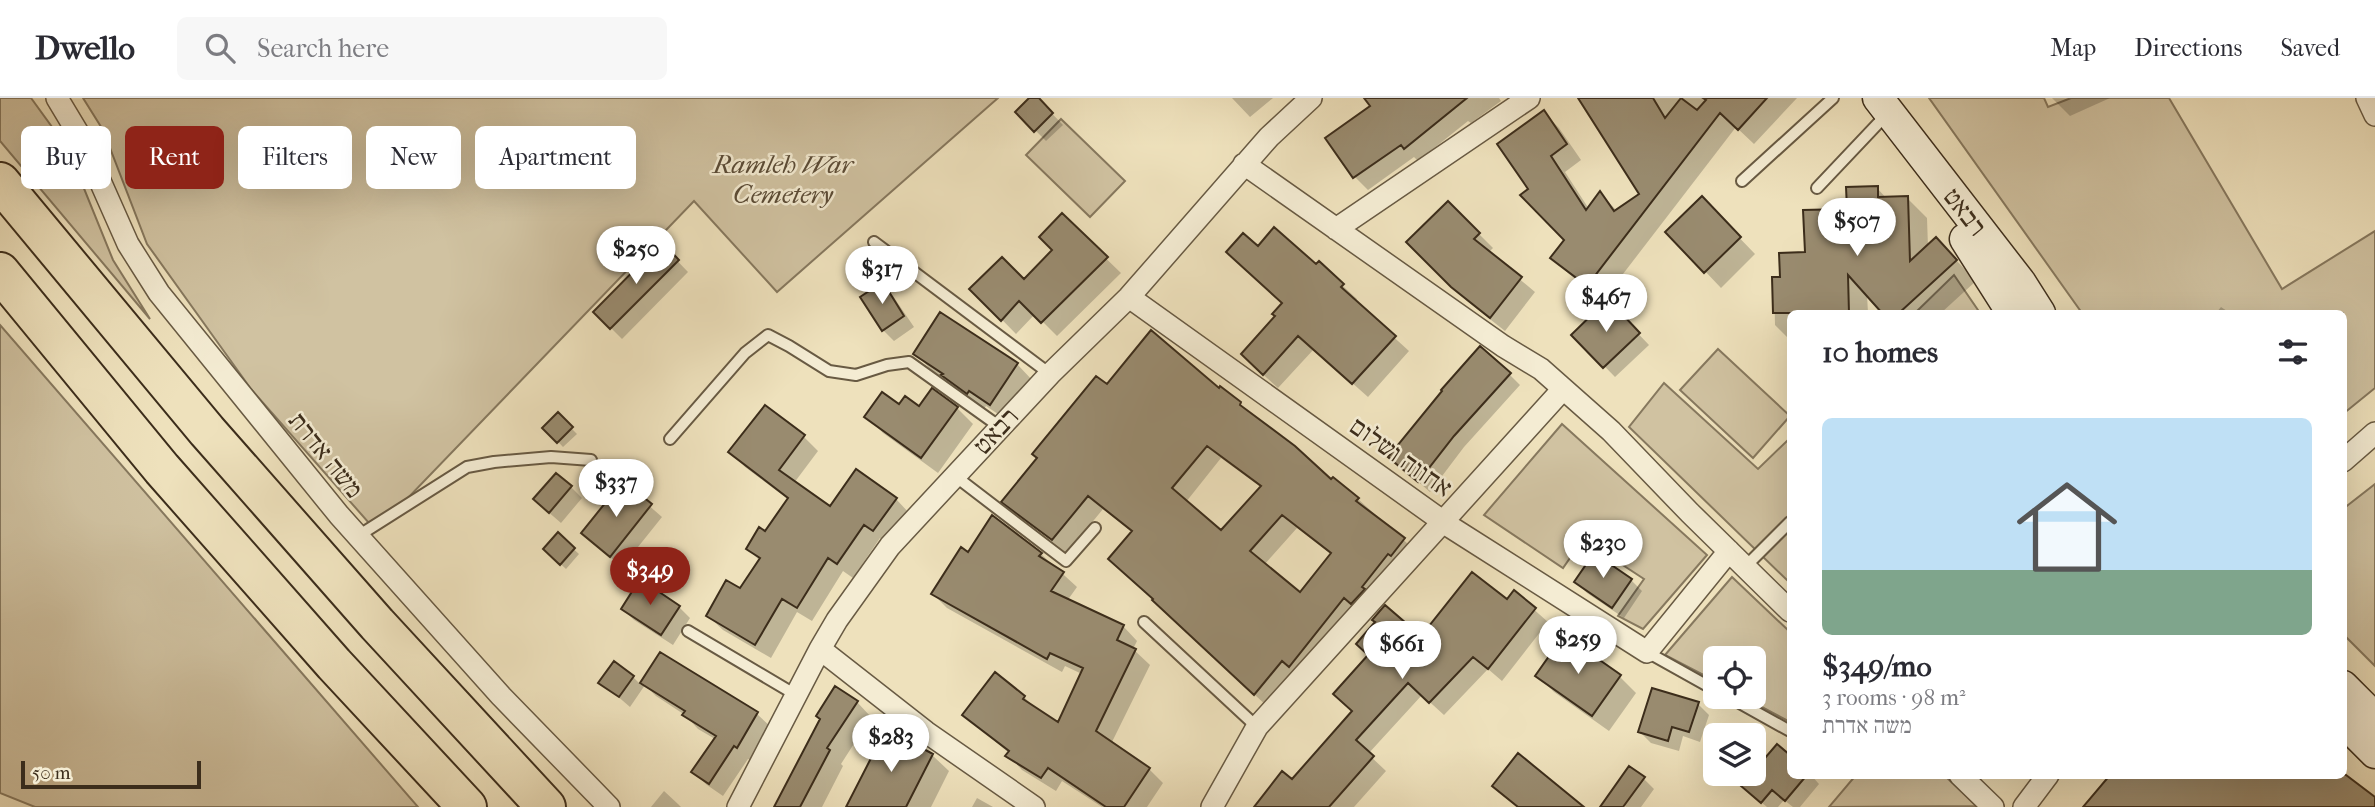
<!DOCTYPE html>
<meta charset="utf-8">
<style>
body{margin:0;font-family:"IM FELL French Canon","Frank Ruhl Libre",serif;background:#f7f7f7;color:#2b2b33;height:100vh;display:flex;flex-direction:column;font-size:26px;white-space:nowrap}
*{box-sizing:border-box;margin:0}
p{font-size:23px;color:#7c7c81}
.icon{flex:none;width:38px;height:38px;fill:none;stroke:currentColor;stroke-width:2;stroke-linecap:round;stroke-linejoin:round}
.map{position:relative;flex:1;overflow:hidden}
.drawer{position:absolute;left:1787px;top:212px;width:560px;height:469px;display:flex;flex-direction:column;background:#fff;border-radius:10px;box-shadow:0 7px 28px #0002}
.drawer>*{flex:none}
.banner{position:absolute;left:21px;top:28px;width:665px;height:63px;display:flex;gap:14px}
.buttons{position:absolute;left:1703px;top:548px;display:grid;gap:14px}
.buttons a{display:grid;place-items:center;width:63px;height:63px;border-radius:10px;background:#fff;box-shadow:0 7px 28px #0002;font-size:35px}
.scale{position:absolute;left:21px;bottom:18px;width:180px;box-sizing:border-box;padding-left:7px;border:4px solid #3c2d1b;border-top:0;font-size:19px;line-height:24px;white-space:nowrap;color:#3c2d1b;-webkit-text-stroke:5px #f4ecd3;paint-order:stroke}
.price{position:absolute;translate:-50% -60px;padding:0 16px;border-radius:24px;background:#fff;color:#222;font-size:23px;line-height:46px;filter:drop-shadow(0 2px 4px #0008)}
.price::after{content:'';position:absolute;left:50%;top:42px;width:21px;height:16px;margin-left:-10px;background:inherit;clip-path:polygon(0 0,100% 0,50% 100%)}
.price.current{background:#8f2418;color:#fff}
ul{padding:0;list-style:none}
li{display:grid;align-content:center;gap:14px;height:371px;padding:0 35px}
li span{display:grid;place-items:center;height:217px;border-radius:10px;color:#555}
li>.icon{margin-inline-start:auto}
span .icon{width:126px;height:126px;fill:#fffc;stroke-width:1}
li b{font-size:30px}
h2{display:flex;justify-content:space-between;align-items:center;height:84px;padding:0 35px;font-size:30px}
.chip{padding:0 24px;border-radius:10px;background:#fff;box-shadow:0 7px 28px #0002;font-size:24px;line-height:63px}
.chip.current{background:#8f2418;color:#fff}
header{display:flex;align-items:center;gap:42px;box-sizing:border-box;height:98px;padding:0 35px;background:#fff;border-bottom:2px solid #e1e1e2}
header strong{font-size:33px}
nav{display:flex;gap:38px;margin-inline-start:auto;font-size:24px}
.search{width:490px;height:63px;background:#f7f7f7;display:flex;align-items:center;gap:18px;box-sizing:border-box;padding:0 24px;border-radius:10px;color:#7c7c81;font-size:26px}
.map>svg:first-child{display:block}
</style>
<header>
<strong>Dwello</strong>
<div class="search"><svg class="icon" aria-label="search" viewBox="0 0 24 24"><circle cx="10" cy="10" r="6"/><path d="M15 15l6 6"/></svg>Search here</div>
<nav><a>Map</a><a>Directions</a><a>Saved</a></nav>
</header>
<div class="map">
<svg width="2375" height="709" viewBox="0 0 2375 709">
<rect width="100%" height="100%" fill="#eee1bc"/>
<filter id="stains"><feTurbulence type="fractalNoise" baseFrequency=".00286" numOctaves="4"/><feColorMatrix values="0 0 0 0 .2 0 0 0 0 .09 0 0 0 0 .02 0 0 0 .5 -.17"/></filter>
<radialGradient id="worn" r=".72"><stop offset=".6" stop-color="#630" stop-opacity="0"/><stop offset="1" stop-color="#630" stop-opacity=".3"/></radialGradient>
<path fill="#d0c2a1" stroke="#86785e" stroke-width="2" d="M0,0H31L68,51L113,162L150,221L0,43Z
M83,0H998L777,194L694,103L376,433L251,291L147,146L103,32Z
M1929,0H2044L2048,9L2071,0H2169L2282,191L2375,133V290L2343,316V215H2082Z
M1061,21L1125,83L1090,119L1026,57Z
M1954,177L1980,215H1915Z
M0,227L418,709H35L0,695Z
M1718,251L1790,318L1753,360L1680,292Z
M1664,285L1758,371L1790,340V485L1629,329Z
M1562,326L1707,457L1643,531L1618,518L1644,481L1583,441L1563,470L1484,417Z
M2375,386V568L2343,536V411Z
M1732,479L1790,534V624L1743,599L1754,598V560H1715V583L1665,557Z
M1856,677H1944L1977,708L1829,709Z"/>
<path fill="#0003" fill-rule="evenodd" d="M1031,0H1037L1063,27L1046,43L1017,14Z
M1232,0H1273L1250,19Z
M1378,0H1499L1501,3L1471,25L1468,23L1418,63L1414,59L1368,92L1355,79L1327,40L1372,8Z
M1580,0H1797L1754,46L1736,29L1603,202L1568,175L1553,160L1566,142L1531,91L1543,14L1559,30L1581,62L1565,74L1589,111L1601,96L1617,113L1642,97Z
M2052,0H2110L2070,18Z
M1877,90L1887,101L1907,100L1927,120L1928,149L1956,162L1976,183L1941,215H1885L1867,196L1868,215H1790V242L1775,227L1774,181H1782L1849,112Z
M1702,101L1755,156L1721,190L1668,134Z
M1448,105L1493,150L1488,155L1535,194L1505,233L1467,203L1409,144Z
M1062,118L1121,175L1057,238L1035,216L1016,236L972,191L1024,184L1055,153Z
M662,147L688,174L622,241L595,214Z
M1258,150L1316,169L1319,166L1357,201L1355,204L1409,253L1368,299L1314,251L1278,290L1257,271L1277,218L1284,205Z
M882,187L893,198L914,229L894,243L883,232Z
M1608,204L1649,247L1615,279L1574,237Z
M2221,209L2230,215H2216Z
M915,255L1017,266L1033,283L1007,322L986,308L984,311L960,293L931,272Z
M1509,276L1520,287L1464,349L1430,394L1390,359Z
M1107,289L1220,292L1240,306L1332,384L1333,382L1358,401L1418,455L1269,610L1168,516L1133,435L1103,411L1067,455L1018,417L1004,404ZM1221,360L1262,390L1221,434L1186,404ZM1297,430L1332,457L1300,497L1264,467Z
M900,309L957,310L973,326L938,375L883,335L867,318Z
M558,317L577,336L563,349L545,330Z
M804,339L818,353L794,385L831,410L896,401L910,416L889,447L880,440L853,480L843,473L812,523L797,514L771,560L723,532L708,518L741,493L760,463L748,451L766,436L789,402L745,369L731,354Z
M623,385L662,419L622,469L594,446Z
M571,389L582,400L561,425L546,412Z
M558,437L579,456L566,471L550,456Z
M968,456H1041L1077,489L1067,503L1123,528L1137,543L1133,551L1150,567L1111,646L1149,671L1163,685L1147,709H1102L1062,683L1056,693L1022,672L1008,657L1009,655L964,617L1024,599L1037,612L1059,626L1082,576L1065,568L1062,574L947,510L933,496Z
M1631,482L1642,493L1624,520L1587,495L1576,484Z
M1514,494L1548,524L1502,583L1488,571L1444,617L1422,597L1368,656L1386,673L1354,709H1256L1292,683L1421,540L1507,504Z
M679,509L690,520L673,547L634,522L623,511Z
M660,557L757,616L771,629L751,662L748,661L723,698L707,687L693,674L715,641L698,631L685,617L656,598L645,587L630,609L601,584L633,579L641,587Z
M1538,578H1619L1636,595L1609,633L1554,594Z
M857,604L871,619L841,666L843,668L822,709H776Z
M1698,606L1709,617L1700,644L1683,638L1679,653L1651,645L1640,634Z
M1777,648L1790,659V677H1811L1819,686L1800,709H1793L1784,702L1778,709H1767L1755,699Z
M932,657L949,673L931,709H848Z
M1643,680L1654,691L1641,709H1626L1622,706Z
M664,693L678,706L681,709H651Z
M977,700L993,709H972Z"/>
<path fill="#998b6f" stroke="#3c2d1b" stroke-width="2" fill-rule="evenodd" d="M1029,0H1039L1053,15L1034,34L1015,14Z
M1364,0H1467L1404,51L1401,47L1353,80L1325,40L1370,8Z
M1578,0H1653L1665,20L1681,0L1697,12L1706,2L1703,0H1767L1738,32L1720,15L1587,188L1550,160L1564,142L1520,97L1528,91L1497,46L1544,12L1567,46L1551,58L1586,112L1600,93L1614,113L1639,96Z
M1878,88V99L1908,98L1910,163L1936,139L1957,162L1899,215H1882L1848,177L1849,215H1773L1772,179H1780L1779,155L1805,154L1803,112L1847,111L1846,89Z
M1702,98L1741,139L1704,175L1665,134Z
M1448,103L1480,135L1474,141L1522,179L1490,220L1451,189L1406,144Z
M1062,115L1108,159L1041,225L1019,203L1001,223L969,191L1002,159L1024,181L1052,152L1039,139Z
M1274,129L1316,166L1319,163L1344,186L1341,189L1396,238L1352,286L1298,238L1263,277L1241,256L1275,218L1272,216L1282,205L1226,154L1243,135L1258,148Z
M662,144L679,162L610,231L593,214Z
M883,184L904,218L882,233L860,199Z
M1608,201L1640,235L1603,270L1571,237Z
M940,214L1018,265L990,307L969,293L967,296L941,277L943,276L913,256Z
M1151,232L1219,290L1220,288L1241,304L1240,307L1295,348L1331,381L1333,379L1359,400L1356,403L1405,440L1391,458L1388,456L1362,489L1365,491L1351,506L1344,500L1289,569L1282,563L1254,597L1152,502L1153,501L1108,461L1132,433L1088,398L1052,442L1001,404L1037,360L1032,356L1096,278L1107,286ZM1207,348L1261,388L1221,432L1172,390ZM1282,417L1331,455L1300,494L1250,453Z
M1480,248L1511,275L1454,338L1418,384L1388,359L1442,293L1441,292Z
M932,290L958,309L921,360L864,319L882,294L899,306L905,298L919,308Z
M765,307L805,337L779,372L830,408L856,371L897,400L873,433L864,427L837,466L828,460L797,510L782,501L755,547L706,518L726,482L740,490L760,460L746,451L759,429L765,433L788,400L728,354Z
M558,314L573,329L557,345L542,330Z
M556,375L572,388L549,415L533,401Z
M623,383L652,406L610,459L581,435Z
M992,417L1042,455L1039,458L1064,474L1051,493L1124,527L1117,542L1136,551L1096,633L1150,670L1124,709H1106L1048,670L1041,680L1005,658L1009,653L962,617L995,574L1025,598L1023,601L1058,624L1083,570L1050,555L1047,561L931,496L961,449L968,454Z
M558,434L575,450L560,467L543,451Z
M1594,455L1632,481L1612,510L1574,484Z
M1472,474L1507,501L1514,492L1536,510L1488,571L1473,559L1429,605L1408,585L1356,642L1374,658L1329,709H1254L1282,673L1292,681L1352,613L1333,596L1368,557L1356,546L1375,524L1372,522L1385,507L1421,538Z
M640,481L680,508L661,537L621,511Z
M1564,537L1621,577L1592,618L1535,578Z
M660,554L758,614L737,650L734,648L709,686L691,674L716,638L682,617L685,613L640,585Z
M614,563L634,578L619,599L598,585Z
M835,588L858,603L827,650L830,652L800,709H774L820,621L816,618Z
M1652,590L1699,604L1689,634L1672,629L1668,643L1638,634Z
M886,631L933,656L906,709H846Z
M1777,646L1790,657V677H1807L1785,703L1772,692L1761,705L1741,688Z
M1518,655L1584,709H1518L1492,688Z
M1629,668L1645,679L1623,709H1600Z
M2110,677H2346L2375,699V709H2083Z"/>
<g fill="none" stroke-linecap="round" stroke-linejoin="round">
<g stroke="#685a43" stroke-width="14">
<path id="lane" d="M1742,83L1833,0
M1817,90L1887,16
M874,144L1050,276
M670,341L745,255L768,237L789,248L829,273L856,277L887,267L909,264L1000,329
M955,378L1066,463L1095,430
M358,438L467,369L494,364L551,359L591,362
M1745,469L1790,424
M1144,524L1257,629
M688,533L796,597
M1647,554L1715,592
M1727,598L1790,633"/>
</g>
<g stroke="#685a43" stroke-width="24">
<path id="street" d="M57,0L81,40L128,146L159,195L339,417L501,598L609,709
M2367,0L2375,17
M1244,66L1503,248L1541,271L1611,333L1690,415L1790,513
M1336,131L1529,0
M1129,199L1452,430L1647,554L1729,453
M2343,363L2375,335
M820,551L926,634L1034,709
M1960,677L1993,709
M738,709L820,551L837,522L890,448L1050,276L1129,199L1269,39L1311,0
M1212,709L1257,629L1563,291
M2024,709L2048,677"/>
</g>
<g stroke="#3c2d1b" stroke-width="33">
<path id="secondary" d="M1878,0L2021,185L2040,215
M1965,141L2012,215
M2343,588L2375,620
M2343,623L2375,655"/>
</g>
<g stroke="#3c2d1b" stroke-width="42">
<path id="highway" d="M0,84L207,333L377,526L546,709
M0,174L162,371L334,566L467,709"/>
</g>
<use href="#lane" stroke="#f4ecd3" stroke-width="10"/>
<use href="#street" stroke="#f4ecd3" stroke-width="21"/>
<use href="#secondary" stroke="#f4ecd3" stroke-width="30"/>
<use href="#highway" stroke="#eee1bc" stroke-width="38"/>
</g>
<g text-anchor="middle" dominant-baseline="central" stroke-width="5" stroke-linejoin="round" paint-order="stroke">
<g font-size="26" font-style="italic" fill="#5a4b36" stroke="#f4ecd3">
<text x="783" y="66">Ramleh War<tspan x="783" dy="30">Cemetery</tspan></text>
</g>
<g font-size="26" fill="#3c2d1b" stroke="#f4ecd3">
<text transform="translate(1965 114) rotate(52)">רבאט</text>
<text transform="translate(996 333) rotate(-47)">רבאט</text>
<text transform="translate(326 357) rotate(51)">משה אדרת</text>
<text transform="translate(1401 359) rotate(35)">אחווה ושלום</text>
</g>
</g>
<rect width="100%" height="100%" filter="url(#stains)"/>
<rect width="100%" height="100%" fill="url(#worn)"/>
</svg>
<div class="buttons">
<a><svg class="icon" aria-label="locate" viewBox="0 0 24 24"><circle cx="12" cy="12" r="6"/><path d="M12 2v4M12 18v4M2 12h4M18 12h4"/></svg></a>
<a><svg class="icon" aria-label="layers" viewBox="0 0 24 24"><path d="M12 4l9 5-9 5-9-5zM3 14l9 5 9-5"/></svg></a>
</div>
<div class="scale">50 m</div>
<b class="price" style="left:1857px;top:160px">$507</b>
<b class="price" style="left:636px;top:188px">$250</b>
<b class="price" style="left:882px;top:208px">$317</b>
<b class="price" style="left:1606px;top:236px">$467</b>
<b class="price" style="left:616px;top:421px">$337</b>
<b class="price" style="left:1603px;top:482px">$230</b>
<b class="price current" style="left:650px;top:509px">$349</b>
<b class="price" style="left:1578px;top:578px">$259</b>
<b class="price" style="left:1402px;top:583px">$661</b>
<b class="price" style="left:891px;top:676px">$283</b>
<div class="banner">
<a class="chip">Buy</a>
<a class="chip current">Rent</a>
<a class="chip">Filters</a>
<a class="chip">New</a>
<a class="chip">Apartment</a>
</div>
<section class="drawer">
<h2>10 homes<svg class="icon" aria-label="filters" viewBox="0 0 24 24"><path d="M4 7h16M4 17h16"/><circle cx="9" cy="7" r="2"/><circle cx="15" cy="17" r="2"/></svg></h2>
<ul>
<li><span style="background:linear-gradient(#bfe0f5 70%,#7fa58c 0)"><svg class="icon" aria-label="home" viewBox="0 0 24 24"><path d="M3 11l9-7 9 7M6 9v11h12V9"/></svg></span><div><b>$349/mo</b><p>3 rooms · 98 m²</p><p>משה אדרת</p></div></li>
</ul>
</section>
</div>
